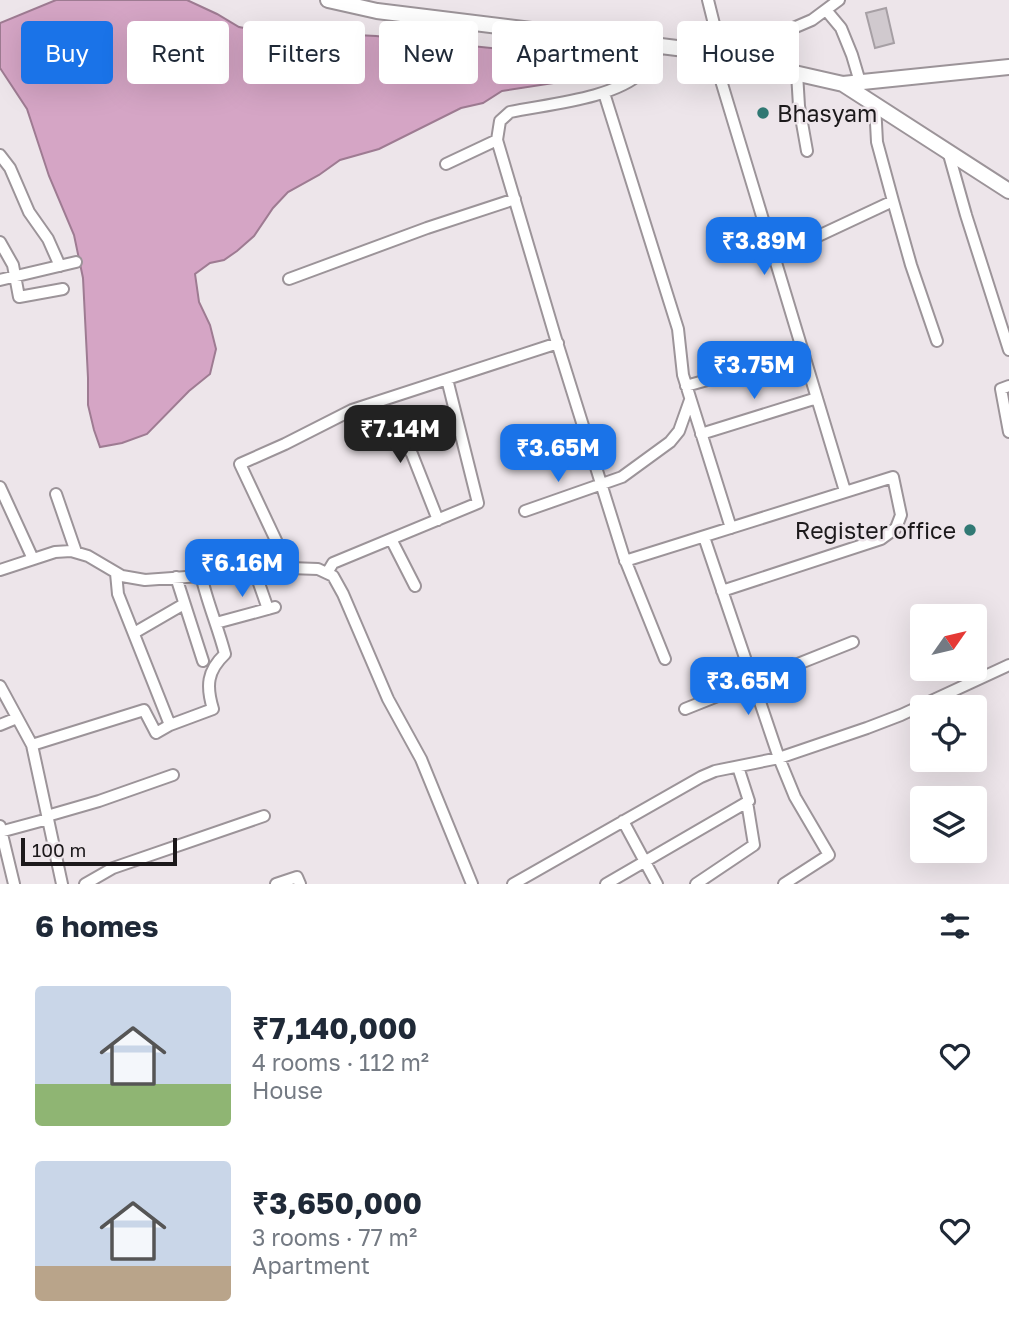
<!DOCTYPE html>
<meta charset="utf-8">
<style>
body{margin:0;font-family:"Golos Text",sans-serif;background:#f6f6f7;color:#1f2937;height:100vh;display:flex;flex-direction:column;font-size:26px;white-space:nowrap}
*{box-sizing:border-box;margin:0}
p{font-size:23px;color:#747a83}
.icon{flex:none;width:38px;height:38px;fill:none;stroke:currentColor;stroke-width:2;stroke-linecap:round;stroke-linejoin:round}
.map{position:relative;height:884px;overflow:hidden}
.details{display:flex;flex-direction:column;background:#fff;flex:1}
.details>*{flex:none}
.banner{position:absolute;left:21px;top:21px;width:968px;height:63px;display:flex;gap:14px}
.needle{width:46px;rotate:56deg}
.buttons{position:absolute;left:910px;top:604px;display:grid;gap:14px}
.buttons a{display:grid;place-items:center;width:77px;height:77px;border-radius:7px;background:#fff;box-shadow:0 7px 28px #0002;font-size:35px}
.scale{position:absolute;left:21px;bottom:18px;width:156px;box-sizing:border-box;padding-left:7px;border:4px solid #1c191b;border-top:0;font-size:19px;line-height:24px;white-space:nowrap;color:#1c191b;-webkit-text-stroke:5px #ede5ea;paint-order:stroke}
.price{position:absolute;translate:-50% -60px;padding:0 16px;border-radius:14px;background:#1a73e8;color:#fff;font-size:23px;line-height:46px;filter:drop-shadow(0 2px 4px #0008)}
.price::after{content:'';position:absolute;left:50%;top:42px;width:21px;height:16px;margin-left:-10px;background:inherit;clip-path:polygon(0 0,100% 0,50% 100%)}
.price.selected{background:#222;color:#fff}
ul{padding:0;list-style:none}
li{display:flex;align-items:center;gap:21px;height:175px;padding:0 35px}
li span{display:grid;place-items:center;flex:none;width:196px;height:140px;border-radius:7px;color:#555}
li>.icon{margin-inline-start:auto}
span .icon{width:84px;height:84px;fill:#fffc;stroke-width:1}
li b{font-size:30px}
h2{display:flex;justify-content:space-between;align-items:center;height:84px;padding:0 35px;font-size:30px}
.chip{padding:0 24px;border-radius:7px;background:#fff;box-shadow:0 7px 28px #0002;font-size:24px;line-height:63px}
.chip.selected{background:#1a73e8;color:#fff}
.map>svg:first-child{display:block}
</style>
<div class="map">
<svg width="1009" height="884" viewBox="0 0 1009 884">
<rect width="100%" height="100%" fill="#ede5ea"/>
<path fill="#d5a5c5" stroke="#9e7b92" stroke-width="2" d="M56,0H187L217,14L239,27L266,32L301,36L336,34L376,36L587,58L597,69L582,81L560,82L502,91L483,103L461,108L379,149L340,160L319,175L288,192L273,208L254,236L237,251L224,260L210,263L195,274L199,302L210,325L216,349L210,374L189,391L147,434L122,443L100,447L94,430L88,405V378L83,278L74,235L49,176L27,109L0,68V23Z"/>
<path fill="#d0c9ce" stroke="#a69fa4" stroke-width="2" d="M886,8L894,43L875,48L866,13Z"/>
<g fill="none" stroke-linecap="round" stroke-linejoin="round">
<g stroke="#9c9499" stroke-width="14">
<path id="minor" d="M708,0L722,56
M826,10L841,28L852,55L860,82
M662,46C655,54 649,65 642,72C613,99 548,104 510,112L500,121L497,140L555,336L624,557L665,659
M713,54L845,491
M737,60L756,44L812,20L839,0
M797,73L799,106L807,151
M604,93L678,329L683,375L731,528
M875,104L877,142L893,201L911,265L937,341
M948,151L966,215L1009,350
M0,155L10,168L29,212L48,239L60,266
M446,164L497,140
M814,238L893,201
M0,242L13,265L19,297L63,289
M289,279L427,228L515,199
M0,280L76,262
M686,386L803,353
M1009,386L1001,389L1009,432
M377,402L401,436L412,454L438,520
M701,434L817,398
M0,487L33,559
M56,494L76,552
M525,511L622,477L670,442L679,431L690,400
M704,537L779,758L795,797L829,855L784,884
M391,539L415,586
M625,561L893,477L901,515L896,528L881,539L722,591
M289,568L240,464L285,444L352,410L558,343
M0,570L55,552L71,551L88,556L122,576L145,580L255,572L266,573L289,568L318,569L333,576L343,594L388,699L421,759L472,884
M255,572L268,609
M116,573L118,594L170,725
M327,573L333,563L478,503L447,379
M176,577L203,661
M216,623L275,607
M134,633L184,604
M0,686L32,745L62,884
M685,709L853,642
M0,725L17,718
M32,745L144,710L156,733L170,725L213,709C206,686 207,671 225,654C218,627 207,602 201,575
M47,816L99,801L173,775
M623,821L657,884
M0,826L14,884
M0,832L48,819
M85,884L113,868L264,816
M276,884L297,877L300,884
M513,884L701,777L715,771L779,758L867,728L901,715L1009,665
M606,884L749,801L738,767
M696,884L754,845L747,802"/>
</g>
<g stroke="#9c9499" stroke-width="18">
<path id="major" d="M328,0L377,11L693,50L843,84L1009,67
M843,84L1009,191"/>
</g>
<use href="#minor" stroke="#fff" stroke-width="10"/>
<use href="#major" stroke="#fff" stroke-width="14"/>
</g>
<g fill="#317974" stroke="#ede5ea" stroke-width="2.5">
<circle cx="763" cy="113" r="7"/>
<circle cx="970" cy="530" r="7"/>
</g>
<g text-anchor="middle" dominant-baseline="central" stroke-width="5" stroke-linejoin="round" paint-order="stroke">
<g font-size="23" fill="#1c191b" stroke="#ede5ea" text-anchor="start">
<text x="777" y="113">Bhasyam</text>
<text x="956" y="530" text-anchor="end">Register office</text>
</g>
</g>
</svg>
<div class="buttons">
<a><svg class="needle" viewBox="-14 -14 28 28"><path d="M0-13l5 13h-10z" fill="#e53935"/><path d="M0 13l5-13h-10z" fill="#747a83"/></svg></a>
<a><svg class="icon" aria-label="locate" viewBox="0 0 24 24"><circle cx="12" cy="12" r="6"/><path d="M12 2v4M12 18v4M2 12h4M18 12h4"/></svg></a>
<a><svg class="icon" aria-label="layers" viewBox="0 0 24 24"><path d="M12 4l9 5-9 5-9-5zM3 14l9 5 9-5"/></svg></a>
</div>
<div class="scale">100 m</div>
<b class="price" style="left:764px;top:277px">₹3.89M</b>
<b class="price" style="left:754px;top:401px">₹3.75M</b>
<b class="price selected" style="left:400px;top:465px">₹7.14M</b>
<b class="price" style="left:558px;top:484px">₹3.65M</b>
<b class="price" style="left:242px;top:599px">₹6.16M</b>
<b class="price" style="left:748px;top:717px">₹3.65M</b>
<div class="banner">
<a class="chip selected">Buy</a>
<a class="chip">Rent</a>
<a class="chip">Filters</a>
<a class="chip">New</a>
<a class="chip">Apartment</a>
<a class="chip">House</a>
</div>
</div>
<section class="details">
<h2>6 homes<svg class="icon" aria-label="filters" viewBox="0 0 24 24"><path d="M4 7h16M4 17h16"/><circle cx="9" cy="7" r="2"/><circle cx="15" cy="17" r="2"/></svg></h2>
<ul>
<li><span style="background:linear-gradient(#c9d6e8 70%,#8fb573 0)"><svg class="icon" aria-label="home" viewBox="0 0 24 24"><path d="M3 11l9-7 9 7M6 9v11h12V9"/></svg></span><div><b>₹7,140,000</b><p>4 rooms · 112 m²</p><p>House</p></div><svg class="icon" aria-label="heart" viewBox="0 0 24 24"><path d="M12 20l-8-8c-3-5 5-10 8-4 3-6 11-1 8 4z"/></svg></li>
<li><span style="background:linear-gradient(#c9d6e8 75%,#b9a48a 0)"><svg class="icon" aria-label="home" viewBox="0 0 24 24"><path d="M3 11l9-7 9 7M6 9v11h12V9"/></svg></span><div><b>₹3,650,000</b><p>3 rooms · 77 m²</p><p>Apartment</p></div><svg class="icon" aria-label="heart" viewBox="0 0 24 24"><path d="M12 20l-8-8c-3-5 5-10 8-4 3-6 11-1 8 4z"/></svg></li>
</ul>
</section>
